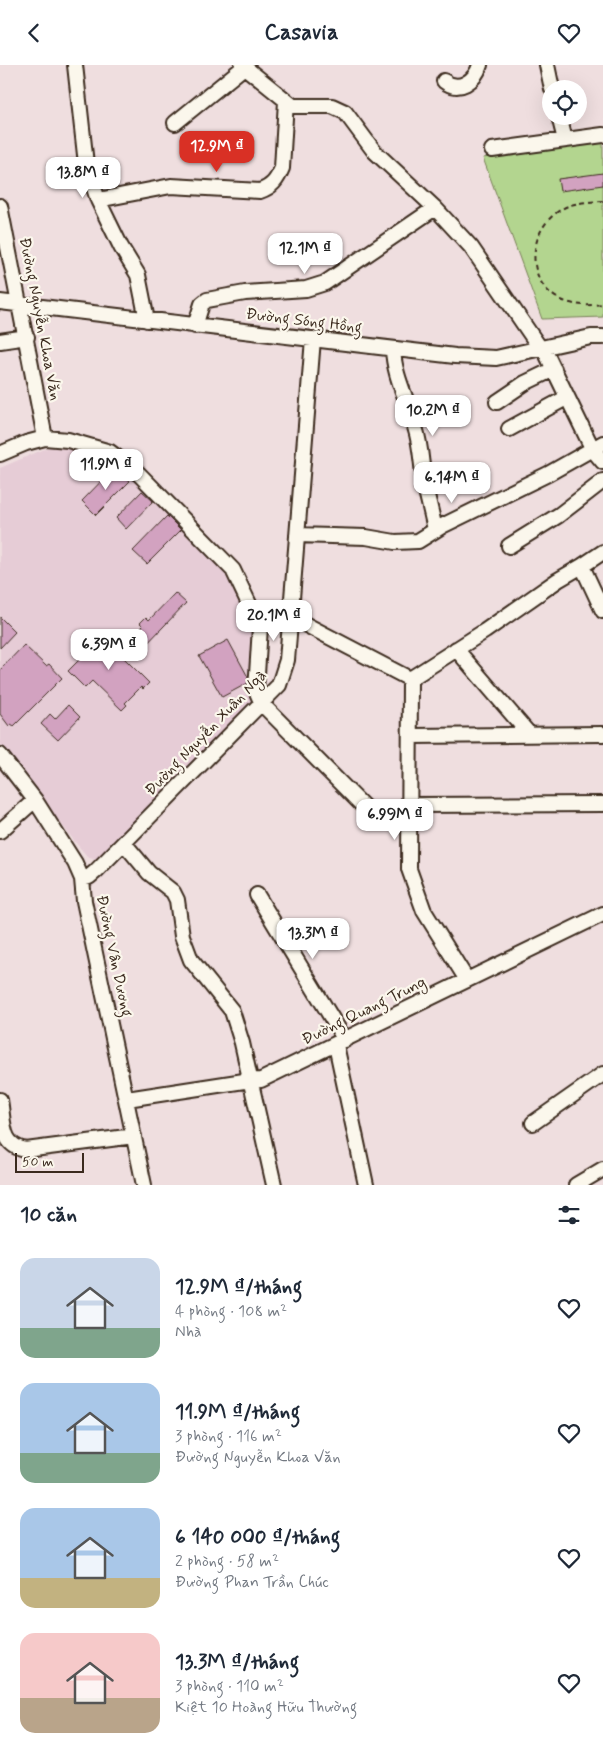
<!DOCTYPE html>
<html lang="vi">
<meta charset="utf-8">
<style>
body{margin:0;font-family:Mynerve,sans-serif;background:#f2f2f3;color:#1f2937;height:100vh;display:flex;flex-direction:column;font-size:19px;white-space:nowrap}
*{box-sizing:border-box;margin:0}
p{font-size:16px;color:#747a83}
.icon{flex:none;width:28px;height:28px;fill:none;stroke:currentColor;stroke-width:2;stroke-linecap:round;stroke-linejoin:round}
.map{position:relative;height:1120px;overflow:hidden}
.drawer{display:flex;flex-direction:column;background:#fff;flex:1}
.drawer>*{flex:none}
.fabs{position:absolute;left:542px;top:15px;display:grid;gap:10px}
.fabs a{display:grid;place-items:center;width:45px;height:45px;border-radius:50%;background:#fff;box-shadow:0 5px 20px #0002;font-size:25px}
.scale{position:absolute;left:15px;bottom:12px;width:69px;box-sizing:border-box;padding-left:5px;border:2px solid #3b2a1e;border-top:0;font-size:14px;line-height:18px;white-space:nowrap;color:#3b2a1e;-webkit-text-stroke:4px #fbf7ec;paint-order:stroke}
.price{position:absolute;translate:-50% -42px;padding:0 11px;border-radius:10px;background:#fff;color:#222;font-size:16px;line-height:32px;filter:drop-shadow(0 1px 2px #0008)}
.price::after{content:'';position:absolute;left:50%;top:30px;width:15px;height:11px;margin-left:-8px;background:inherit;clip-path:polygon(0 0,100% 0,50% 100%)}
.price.current{background:#d93025;color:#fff}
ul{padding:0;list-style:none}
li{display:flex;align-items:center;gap:15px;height:125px;padding:0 20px}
li span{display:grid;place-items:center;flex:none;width:140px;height:100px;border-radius:15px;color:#555}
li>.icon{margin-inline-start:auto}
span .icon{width:60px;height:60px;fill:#fffc;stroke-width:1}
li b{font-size:21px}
h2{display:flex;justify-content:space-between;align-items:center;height:60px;padding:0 20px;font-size:21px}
header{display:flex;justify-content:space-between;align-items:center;height:65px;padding:0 20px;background:#fff;font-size:22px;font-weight:700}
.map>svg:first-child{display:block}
</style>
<header><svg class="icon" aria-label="back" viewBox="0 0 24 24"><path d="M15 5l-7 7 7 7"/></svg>Casavia<svg class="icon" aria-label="heart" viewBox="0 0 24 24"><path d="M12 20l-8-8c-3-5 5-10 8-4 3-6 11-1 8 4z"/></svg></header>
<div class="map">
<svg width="603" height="1120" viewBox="0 0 603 1120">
<rect width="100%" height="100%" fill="#efdedf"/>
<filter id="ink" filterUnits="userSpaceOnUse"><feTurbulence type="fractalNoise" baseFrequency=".02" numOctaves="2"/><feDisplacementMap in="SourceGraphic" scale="10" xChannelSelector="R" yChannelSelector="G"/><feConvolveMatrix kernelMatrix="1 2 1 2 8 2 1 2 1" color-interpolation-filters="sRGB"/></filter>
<g filter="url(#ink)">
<path fill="#e6ccd6" d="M54,380L90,389L118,401L164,445L239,524L256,561L253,632L249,641L98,795L87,791L75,777L0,679V403Z"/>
<path fill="#b3d58f" stroke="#778056" d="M603,76V252L542,254L483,93Z"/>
<path fill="#d2a2c0" stroke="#3b2a1e" d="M603,108V120L560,126L558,114Z
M115,402L130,416L96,450L82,436Z
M142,426L153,436L126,464L116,453Z
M167,451L181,465L147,499L133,486Z
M175,528L186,538L141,585L130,575L143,561L140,558L146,552L149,555Z
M0,552L15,567L0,583Z
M109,565L126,582L120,589L149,618L143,624L141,622L125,638L127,640L122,645L92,616L85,623L68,606Z
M228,575L248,612V618L222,632L199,591Z
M24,580L46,601L49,599L62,613L14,661L11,659L9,661L0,649V605Z
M68,640L80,652L58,675L41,659L50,649L55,654Z"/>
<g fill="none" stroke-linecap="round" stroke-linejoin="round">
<g stroke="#3b2a1e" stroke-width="18">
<path id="minor" d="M75,0L86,99L98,135L121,182L138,210L147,255
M242,0L293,41H332L345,47L374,86L435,143L471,182L540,283
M547,0L552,24
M444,16C459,28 475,16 480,0
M559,51L565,75
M175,58L244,2
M492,85L603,70
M98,135L171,121L260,126C272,122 277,115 282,103L286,36
M0,141L45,373
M0,237L455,291L496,293L591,272H603
M195,261L202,239L207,235L245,228L306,224L325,218L435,143
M0,276L27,272
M543,282L593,385L603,397
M393,284C394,312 408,335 415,362C421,380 421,397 424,416C427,432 432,449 435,465
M497,337L525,318L554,304
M509,364L566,333
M0,389L26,378L45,373L68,375L110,387L139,409L233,505L260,562L256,625L262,639L371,749
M297,470L366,472L395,477L418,476L442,461L548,409L603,378
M509,481L559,450L603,416
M603,487L582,501L603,546
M291,552L410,614
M456,584L530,670
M410,614L409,804L424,846L467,915
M410,614L485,566L558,515L582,501
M410,671L603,669
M0,690L35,735L75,798L82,814L84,836L144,1120
M409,740L603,739
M0,766L35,735
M124,778L149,808L173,827L177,835L182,871L191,895L232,946L242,978L274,1120
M82,814L89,812L96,806L279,620L287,595L313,274
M257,830L345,975
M336,980L366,1120
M127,1034L244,1016L261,1015L603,849
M0,1035C4,1056 0,1081 26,1085L134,1071
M533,1058L603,1009
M576,1120L603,1104"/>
</g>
<path stroke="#3b2a1e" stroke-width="2" stroke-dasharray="5 4" stroke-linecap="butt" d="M603,136C590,137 573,137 562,144C528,163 523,217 561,235C575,241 589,241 603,239"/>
<use href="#minor" stroke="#fbf7ec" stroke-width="14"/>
</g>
</g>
<g text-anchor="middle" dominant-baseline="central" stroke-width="4.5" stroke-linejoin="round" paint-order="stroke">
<g font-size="16" fill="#3b2a1e" stroke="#fbf7ec">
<text transform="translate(40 254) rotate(79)">Đường Nguyễn Khoa Văn</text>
<text transform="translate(304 256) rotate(7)">Đường Sóng Hồng</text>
<text transform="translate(206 668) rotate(-46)">Đường Nguyễn Xuân Ngà</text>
<text transform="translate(114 891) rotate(78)">Đường Vân Dương</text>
<text transform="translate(364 946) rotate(-26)">Đường Quang Trung</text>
</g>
</g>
</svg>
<div class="fabs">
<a><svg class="icon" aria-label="locate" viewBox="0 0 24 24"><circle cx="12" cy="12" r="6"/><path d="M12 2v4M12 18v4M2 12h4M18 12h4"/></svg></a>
</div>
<div class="scale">50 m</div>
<b class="price current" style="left:217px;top:108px">12.9M ₫</b>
<b class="price" style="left:83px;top:134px">13.8M ₫</b>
<b class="price" style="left:305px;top:210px">12.1M ₫</b>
<b class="price" style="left:433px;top:372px">10.2M ₫</b>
<b class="price" style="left:106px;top:426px">11.9M ₫</b>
<b class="price" style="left:452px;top:439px">6.14M ₫</b>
<b class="price" style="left:274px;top:577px">20.1M ₫</b>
<b class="price" style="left:109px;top:606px">6.39M ₫</b>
<b class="price" style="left:395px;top:776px">6.99M ₫</b>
<b class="price" style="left:313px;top:895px">13.3M ₫</b>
</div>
<section class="drawer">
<h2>10 căn<svg class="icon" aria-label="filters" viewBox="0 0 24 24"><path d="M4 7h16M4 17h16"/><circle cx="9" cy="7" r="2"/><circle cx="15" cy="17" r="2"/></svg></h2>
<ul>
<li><span style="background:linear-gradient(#c9d6e8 70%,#7fa58c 0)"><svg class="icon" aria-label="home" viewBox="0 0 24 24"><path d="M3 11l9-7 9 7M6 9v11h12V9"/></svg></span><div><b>12.9M ₫/tháng</b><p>4 phòng · 108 m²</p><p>Nhà</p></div><svg class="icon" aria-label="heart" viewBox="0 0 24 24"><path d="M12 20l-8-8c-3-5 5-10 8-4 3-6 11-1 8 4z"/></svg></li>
<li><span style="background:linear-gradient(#a9c7e8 70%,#7fa58c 0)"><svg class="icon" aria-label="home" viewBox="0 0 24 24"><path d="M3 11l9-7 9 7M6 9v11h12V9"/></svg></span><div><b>11.9M ₫/tháng</b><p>3 phòng · 116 m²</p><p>Đường Nguyễn Khoa Văn</p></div><svg class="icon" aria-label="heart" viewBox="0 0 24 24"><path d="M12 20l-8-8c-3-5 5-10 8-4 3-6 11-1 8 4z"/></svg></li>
<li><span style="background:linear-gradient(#a9c7e8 70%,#c2b280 0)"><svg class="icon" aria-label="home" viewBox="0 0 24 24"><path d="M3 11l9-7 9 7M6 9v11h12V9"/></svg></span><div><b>6 140 000 ₫/tháng</b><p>2 phòng · 58 m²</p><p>Đường Phan Trần Chúc</p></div><svg class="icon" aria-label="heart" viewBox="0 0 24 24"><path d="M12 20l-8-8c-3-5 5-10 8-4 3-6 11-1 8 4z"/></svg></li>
<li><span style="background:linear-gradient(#f6c9c9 65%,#b9a48a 0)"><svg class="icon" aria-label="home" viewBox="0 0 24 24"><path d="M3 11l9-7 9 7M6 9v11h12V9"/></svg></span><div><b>13.3M ₫/tháng</b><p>3 phòng · 110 m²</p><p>Kiệt 10 Hoàng Hữu Thường</p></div><svg class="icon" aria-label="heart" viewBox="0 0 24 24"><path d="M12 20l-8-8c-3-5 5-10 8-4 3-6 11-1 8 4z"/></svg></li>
</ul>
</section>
